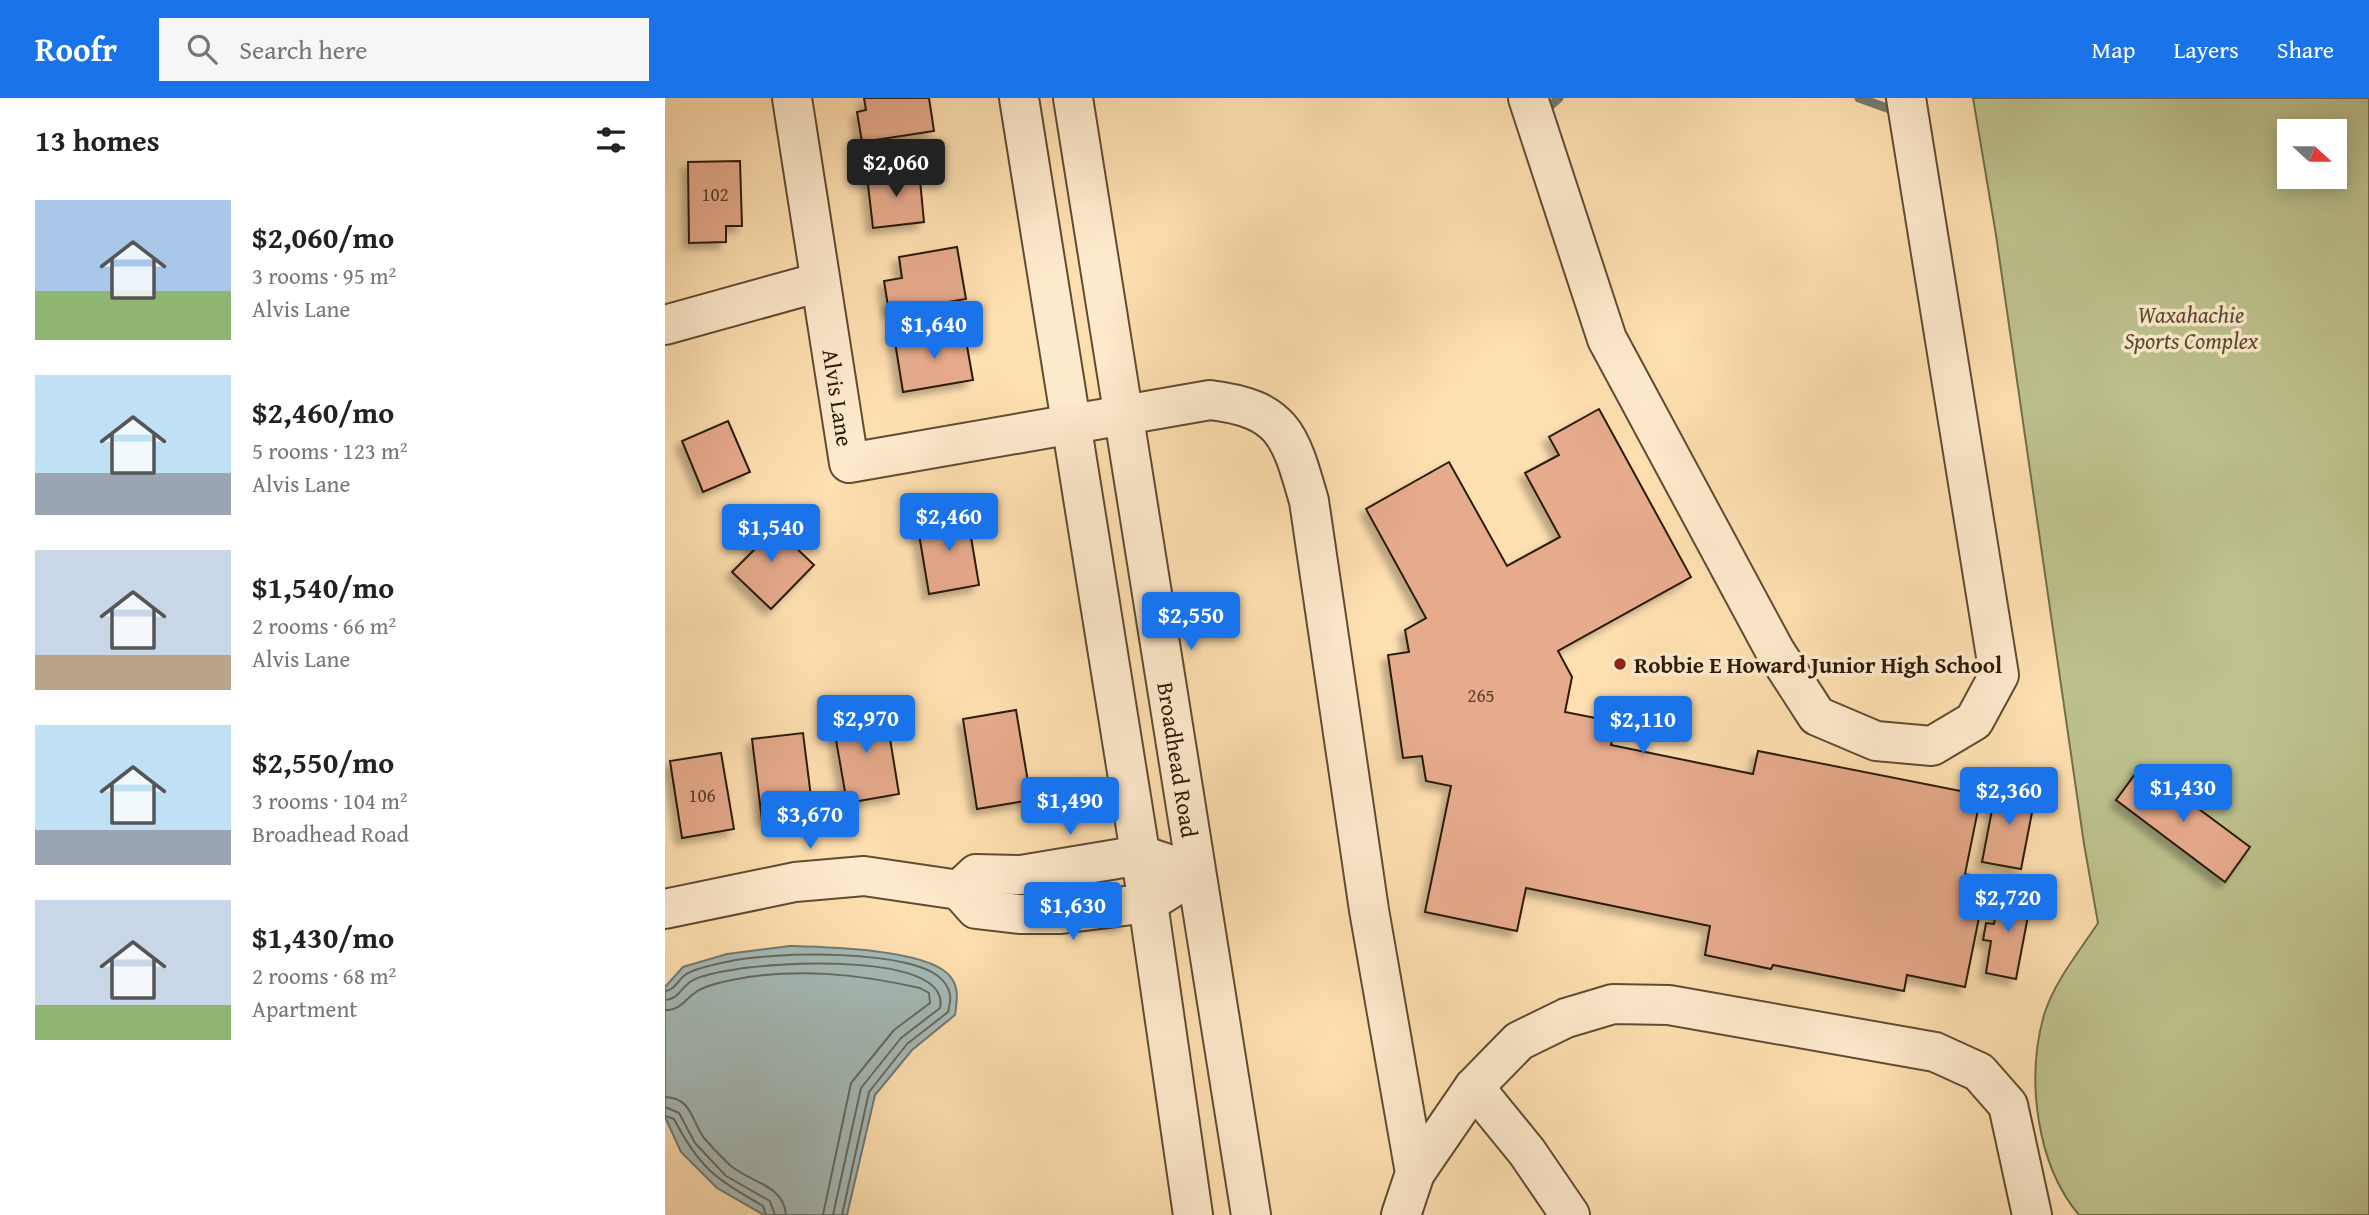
<!DOCTYPE html>
<meta charset="utf-8">
<style>
body{margin:0;font-family:"Gentium Book Plus",serif;background:#f6f6f6;color:#222;height:100vh;display:flex;flex-direction:column;font-size:26px;white-space:nowrap}
*{box-sizing:border-box;margin:0}
p{font-size:23px;color:#767676}
.icon{flex:none;width:38px;height:38px;fill:none;stroke:currentColor;stroke-width:2;stroke-linecap:round;stroke-linejoin:round}
.map{position:relative;flex:1;overflow:hidden}
.details{display:flex;flex-direction:column;background:#fff;width:665px}
.details>*{flex:none}
.needle{width:46px;rotate:111deg}
.fabs{position:absolute;left:1612px;top:21px;display:grid;gap:14px}
.fabs a{display:grid;place-items:center;width:70px;height:70px;border-radius:0px;background:#fff;box-shadow:0 4px 18px #0003;font-size:35px}
.price{position:absolute;translate:-50% -60px;padding:0 16px;border-radius:7px;background:#1a73e8;color:#fff;font-size:23px;line-height:46px;filter:drop-shadow(0 2px 4px #0008)}
.price::after{content:'';position:absolute;left:50%;top:42px;width:21px;height:16px;margin-left:-10px;background:inherit;clip-path:polygon(0 0,100% 0,50% 100%)}
.price.active{background:#222;color:#fff}
ul{padding:0;list-style:none}
li{display:flex;align-items:center;gap:21px;height:175px;padding:0 35px}
li span{display:grid;place-items:center;flex:none;width:196px;height:140px;border-radius:0px;color:#555}
li>.icon{margin-inline-start:auto}
span .icon{width:84px;height:84px;fill:#fffc;stroke-width:1}
li b{font-size:30px}
h2{display:flex;justify-content:space-between;align-items:center;height:84px;padding:0 35px;font-size:30px}
header{display:flex;align-items:center;gap:42px;box-sizing:border-box;height:98px;padding:0 35px;background:#1a73e8;color:#fff}
header strong{font-size:33px}
nav{display:flex;gap:38px;margin-inline-start:auto;font-size:24px}
.search{width:490px;height:63px;background:#f6f6f6;display:flex;align-items:center;gap:18px;box-sizing:border-box;padding:0 24px;border-radius:0px;color:#767676;font-size:26px}
main{display:flex;flex:1;min-height:0}
.map>svg:first-child{display:block}
</style>
<header>
<strong>Roofr</strong>
<div class="search"><svg class="icon" aria-label="search" viewBox="0 0 24 24"><circle cx="10" cy="10" r="6"/><path d="M15 15l6 6"/></svg>Search here</div>
<nav><a>Map</a><a>Layers</a><a>Share</a></nav>
</header>
<main>
<section class="details">
<h2>13 homes<svg class="icon" aria-label="filters" viewBox="0 0 24 24"><path d="M4 7h16M4 17h16"/><circle cx="9" cy="7" r="2"/><circle cx="15" cy="17" r="2"/></svg></h2>
<ul>
<li><span style="background:linear-gradient(#a9c7e8 65%,#8fb573 0)"><svg class="icon" aria-label="home" viewBox="0 0 24 24"><path d="M3 11l9-7 9 7M6 9v11h12V9"/></svg></span><div><b>$2,060/mo</b><p>3 rooms · 95 m²</p><p>Alvis Lane</p></div></li>
<li><span style="background:linear-gradient(#bfe0f5 70%,#9aa5b1 0)"><svg class="icon" aria-label="home" viewBox="0 0 24 24"><path d="M3 11l9-7 9 7M6 9v11h12V9"/></svg></span><div><b>$2,460/mo</b><p>5 rooms · 123 m²</p><p>Alvis Lane</p></div></li>
<li><span style="background:linear-gradient(#c9d6e8 75%,#b9a48a 0)"><svg class="icon" aria-label="home" viewBox="0 0 24 24"><path d="M3 11l9-7 9 7M6 9v11h12V9"/></svg></span><div><b>$1,540/mo</b><p>2 rooms · 66 m²</p><p>Alvis Lane</p></div></li>
<li><span style="background:linear-gradient(#bfe0f5 75%,#9aa5b1 0)"><svg class="icon" aria-label="home" viewBox="0 0 24 24"><path d="M3 11l9-7 9 7M6 9v11h12V9"/></svg></span><div><b>$2,550/mo</b><p>3 rooms · 104 m²</p><p>Broadhead Road</p></div></li>
<li><span style="background:linear-gradient(#c9d6e8 75%,#8fb573 0)"><svg class="icon" aria-label="home" viewBox="0 0 24 24"><path d="M3 11l9-7 9 7M6 9v11h12V9"/></svg></span><div><b>$1,430/mo</b><p>2 rooms · 68 m²</p><p>Apartment</p></div></li>
</ul>
</section>
<div class="map">
<svg width="1704" height="1117" viewBox="0 0 1704 1117">
<defs>
<filter id="shadow"><feDropShadow dx="-6" dy="6" stdDeviation="3.5" flood-color="#0004"/></filter>
</defs>
<rect width="100%" height="100%" fill="#fedfb0"/>
<filter id="stains"><feTurbulence type="fractalNoise" baseFrequency=".00286" numOctaves="4"/><feColorMatrix values="0 0 0 0 .2 0 0 0 0 .09 0 0 0 0 .02 0 0 0 .5 -.17"/></filter>
<radialGradient id="worn" r=".72"><stop offset=".6" stop-color="#630" stop-opacity="0"/><stop offset="1" stop-color="#630" stop-opacity=".3"/></radialGradient>
<path fill="#bdc28e" stroke="#746e4c" stroke-width="2" fill-rule="evenodd" d="M1308,0H1704V1117H1414C1371,1066 1361,980 1379,917C1389,884 1414,854 1433,825L1419,746L1331,137ZM1624,33H1670V79H1624Z"/>
<path fill="#a5bab7" stroke="#747a71" stroke-width="2" d="M125,848C161,849 257,851 283,876C295,888 292,902 290,917L247,952L210,997L182,1117H99L52,1090L16,1054L0,1019V889L18,869L62,856Z"/>
<g fill="none" stroke-linecap="round" stroke-linejoin="round">
<path stroke="#686a60" stroke-width="2" d="M0,893C10,892 12,883 20,877C29,870 49,867 61,864C100,854 254,849 279,884C287,894 286,902 283,914L242,946L204,994L177,1117
M0,902C14,901 15,891 25,884C35,877 55,874 67,872C101,865 287,852 275,910L236,940L196,990L168,1117
M0,912C16,912 19,902 31,894C39,888 57,884 67,882C130,869 192,876 255,890L264,895L265,905L229,932L186,985L158,1117
M0,999C27,1000 26,1022 39,1040C47,1049 57,1060 66,1068C85,1084 119,1087 121,1117
M0,1009L14,1015L30,1045L61,1078L105,1103L110,1117
M0,1018L9,1021C35,1071 50,1080 98,1108L101,1117"/>
<path stroke="#747a71" stroke-width="9" d="M1194,0L1233,14
M884,9L894,0"/>
</g>
<path fill="#e6aa8c" stroke="#2a1b09" stroke-width="2" filter="url(#shadow)" d="M199,0H264L269,33L197,44L192,14L201,12Z
M75,63L77,128H61V144L24,145L23,64Z
M254,72L259,124L208,130L202,78Z
M292,149L301,201L224,214L219,183L237,180L234,159Z
M299,231L308,282L238,294L230,244Z
M934,311L1026,479L893,553L907,579L900,614L951,624L946,647L1088,676L1093,653L1316,697L1300,776L1322,780L1300,889L1242,877L1239,893L1108,867L1106,871L1040,857L1045,828L861,790L852,833L760,814L786,688L761,683L757,658L738,660L723,557L744,554L740,532L761,520L701,411L784,364L842,468L895,439L860,375L894,357L884,339Z
M63,323L85,374L38,394L17,343Z
M301,409L314,487L264,496L253,430L275,426L272,414Z
M98,418L149,467L106,511L67,474L90,451L78,439Z
M220,610L234,696L182,705L167,619Z
M351,612L366,702L312,711L298,621Z
M138,635L148,715L97,722L87,641Z
M56,655L69,731L17,740L5,663Z
M1476,668L1585,749L1560,784L1451,702Z
M1332,686L1371,694L1356,771L1317,764Z
M1335,791L1367,797L1351,881L1321,875L1326,843L1318,842L1321,825L1329,826Z"/>
<g fill="none" stroke-linecap="round" stroke-linejoin="round">
<g stroke="#5f4c33" stroke-width="42">
<g id="minor">
<path id="s1" d="M127,0L184,365L545,302C619,311 625,337 644,403L704,812L750,1075L736,1117"/>
<path d="M354,0L483,805L528,1117"/>
<path id="s2" d="M408,0L586,1117"/>
<path d="M863,0L942,241L1110,553L1152,618L1211,643L1267,648L1309,623L1334,577L1241,0"/>
<path d="M0,227L155,184"/>
<path d="M294,792L311,776L356,777L476,757L500,765"/>
<path d="M0,811L130,784L199,778L294,792L311,811L354,816H396L483,805L505,791"/>
<path d="M809,989L862,1054L905,1117"/>
<path d="M750,1075L809,989L854,943L901,920L948,906L1004,907L1270,954L1314,974L1343,1007L1367,1117"/>
</g>
</g>
<use href="#minor" stroke="#feeacc" stroke-width="38"/>
</g>
<circle fill="#8f2418" stroke="#feeacc" stroke-width="2.5" cx="955" cy="566" r="7"/>
<g text-anchor="middle" dominant-baseline="central" stroke-width="7" stroke-linejoin="round" paint-order="stroke">
<g font-size="19" fill="#593f2a">
<text x="50" y="96">102</text>
<text x="816" y="597">265</text>
<text x="37" y="697">106</text>
</g>
<g font-size="23" font-style="italic" fill="#564d31" stroke="#feeacc">
<text x="1526" y="216">Waxahachie<tspan x="1526" dy="26">Sports Complex</tspan></text>
</g>
<g font-size="23" fill="#2a1b09" stroke="#feeacc">
<text stroke="none"><textPath href="#s1" startOffset="303">Alvis Lane</textPath></text>
<text stroke="none"><textPath href="#s2" startOffset="670">Broadhead Road</textPath></text>
</g>
<g font-size="23" font-weight="bold" fill="#2a1b09" stroke="#feeacc" text-anchor="start">
<text x="969" y="566">Robbie E Howard Junior High School</text>
</g>
</g>
<rect width="100%" height="100%" filter="url(#stains)"/>
<rect width="100%" height="100%" fill="url(#worn)"/>
</svg>
<div class="fabs">
<a><svg class="needle" viewBox="-14 -14 28 28"><path d="M0-13l5 13h-10z" fill="#e53935"/><path d="M0 13l5-13h-10z" fill="#767676"/></svg></a>
</div>
<b class="price active" style="left:231px;top:101px">$2,060</b>
<b class="price" style="left:269px;top:263px">$1,640</b>
<b class="price" style="left:284px;top:455px">$2,460</b>
<b class="price" style="left:106px;top:466px">$1,540</b>
<b class="price" style="left:526px;top:554px">$2,550</b>
<b class="price" style="left:201px;top:657px">$2,970</b>
<b class="price" style="left:978px;top:658px">$2,110</b>
<b class="price" style="left:1518px;top:726px">$1,430</b>
<b class="price" style="left:1344px;top:729px">$2,360</b>
<b class="price" style="left:405px;top:739px">$1,490</b>
<b class="price" style="left:145px;top:753px">$3,670</b>
<b class="price" style="left:1343px;top:836px">$2,720</b>
<b class="price" style="left:408px;top:844px">$1,630</b>
</div>
</main>
